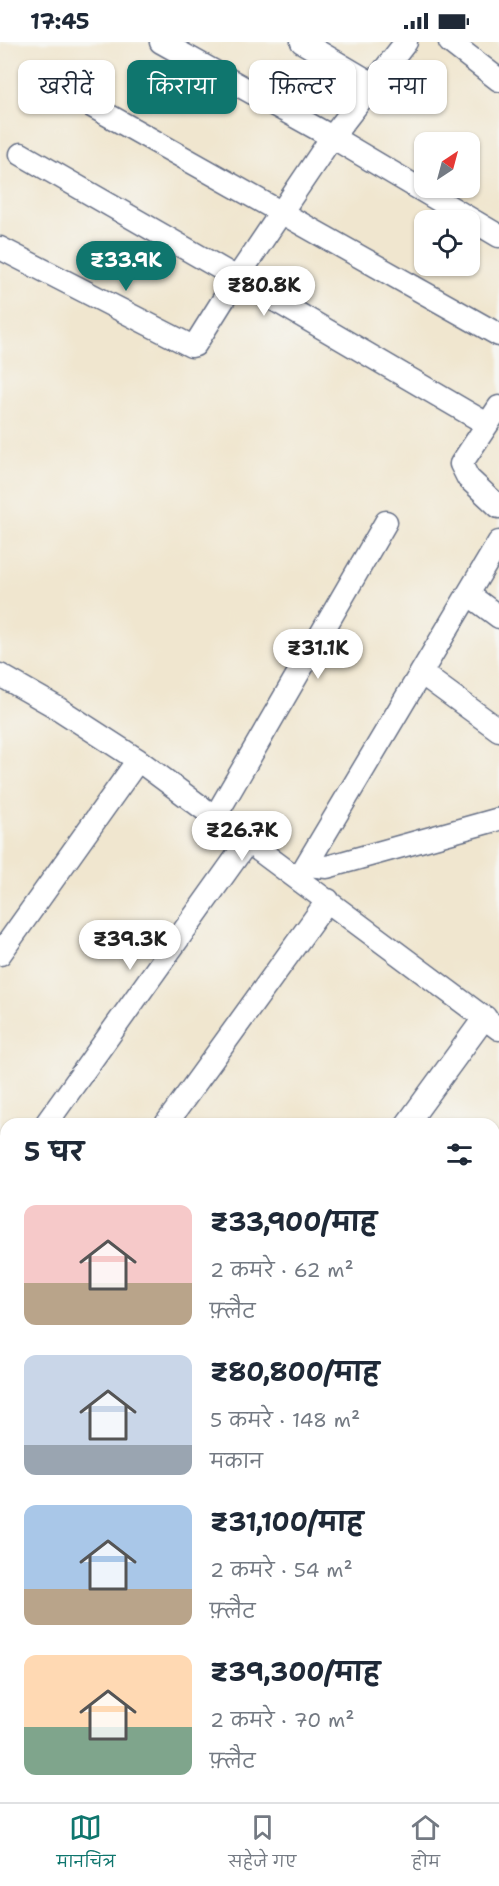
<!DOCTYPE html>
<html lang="hi">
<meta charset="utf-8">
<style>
body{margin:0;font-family:"Shantell Sans","Playpen Sans Deva",sans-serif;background:#f2f2f3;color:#1f2937;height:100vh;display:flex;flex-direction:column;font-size:22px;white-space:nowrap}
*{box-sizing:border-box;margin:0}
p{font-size:20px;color:#747a83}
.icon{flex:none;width:33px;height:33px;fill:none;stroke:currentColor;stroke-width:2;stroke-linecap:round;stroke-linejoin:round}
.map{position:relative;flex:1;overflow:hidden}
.side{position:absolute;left:0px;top:1076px;width:500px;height:686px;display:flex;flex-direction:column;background:#fff;border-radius:18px 18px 0 0;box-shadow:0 2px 4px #0004}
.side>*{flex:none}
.guide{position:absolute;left:18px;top:18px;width:464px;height:54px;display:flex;gap:12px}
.needle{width:39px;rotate:36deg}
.buttons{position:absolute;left:414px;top:90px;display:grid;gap:12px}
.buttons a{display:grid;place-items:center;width:66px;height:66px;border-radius:12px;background:#fff;box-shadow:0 2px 4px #0004;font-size:30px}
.price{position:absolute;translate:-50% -51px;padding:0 14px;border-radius:21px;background:#fff;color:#222;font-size:20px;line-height:39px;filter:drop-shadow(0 2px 3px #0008)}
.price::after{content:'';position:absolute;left:50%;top:36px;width:18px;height:14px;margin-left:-9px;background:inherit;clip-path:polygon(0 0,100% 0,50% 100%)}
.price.active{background:#0f766e;color:#fff}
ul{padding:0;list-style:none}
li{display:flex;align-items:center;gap:18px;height:150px;padding:0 24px}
li span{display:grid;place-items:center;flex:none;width:168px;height:120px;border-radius:12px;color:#555}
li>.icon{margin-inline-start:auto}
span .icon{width:72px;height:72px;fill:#fffc;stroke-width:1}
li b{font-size:26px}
h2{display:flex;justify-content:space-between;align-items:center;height:72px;padding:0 24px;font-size:26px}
.chip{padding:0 21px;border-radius:12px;background:#fff;box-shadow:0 2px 4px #0004;font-size:21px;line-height:54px}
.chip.active{background:#0f766e;color:#fff}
.status{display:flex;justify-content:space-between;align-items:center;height:42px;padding:0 30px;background:#fff;direction:ltr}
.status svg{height:16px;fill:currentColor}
.dock{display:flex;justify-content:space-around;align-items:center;height:84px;border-top:2px solid #e0e1e3;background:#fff;font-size:16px;color:#747a83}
.dock a{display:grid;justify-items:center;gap:3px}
.dock .active{color:#0f766e}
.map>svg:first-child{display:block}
</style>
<div class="status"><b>17:45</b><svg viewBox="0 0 49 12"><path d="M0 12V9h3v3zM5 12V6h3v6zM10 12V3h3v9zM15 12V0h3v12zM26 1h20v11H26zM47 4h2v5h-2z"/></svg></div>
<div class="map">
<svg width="499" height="1760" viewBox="0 0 499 1760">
<rect width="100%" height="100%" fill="#f6f6f2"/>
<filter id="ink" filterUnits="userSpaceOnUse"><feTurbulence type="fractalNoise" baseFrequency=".0167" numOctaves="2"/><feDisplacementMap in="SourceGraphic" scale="12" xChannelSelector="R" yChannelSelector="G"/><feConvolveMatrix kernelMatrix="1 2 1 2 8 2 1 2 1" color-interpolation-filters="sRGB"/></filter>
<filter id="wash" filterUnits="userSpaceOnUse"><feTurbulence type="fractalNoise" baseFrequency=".008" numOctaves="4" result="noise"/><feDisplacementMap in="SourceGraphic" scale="24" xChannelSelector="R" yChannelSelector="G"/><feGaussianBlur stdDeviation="1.35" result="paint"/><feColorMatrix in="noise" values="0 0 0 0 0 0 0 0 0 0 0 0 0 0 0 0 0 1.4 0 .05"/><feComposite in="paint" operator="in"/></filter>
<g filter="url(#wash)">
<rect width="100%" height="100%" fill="#f0e6cf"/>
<path fill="#f4d3c0" d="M0,1302L6,1306V1508L0,1516Z"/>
</g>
<g filter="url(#ink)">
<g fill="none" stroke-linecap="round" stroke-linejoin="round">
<g stroke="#666f86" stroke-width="25">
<path id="street" d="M161,0L332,95L499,194
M302,0L373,42
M406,0L332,95L237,236L487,382
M450,0L499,38
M83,59L499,293
M0,206L191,304L195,303L237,236L21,112
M499,365L461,422L468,436L499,465
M468,552L499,575
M421,631L499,688
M0,633L56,665L138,718L499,987
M215,775L386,480
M307,823L327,825L499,777
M298,837L499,500
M0,912L138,718
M46,1082L248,799
M166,1082L328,858
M407,1082L485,975
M0,1145L6,1136
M494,1255L499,1248
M494,1466L499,1459
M0,1617L6,1610
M0,1709L6,1700
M494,1729L499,1722
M169,1755L176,1760
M91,1760L95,1755
M241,1760L245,1755
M469,1760L473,1755"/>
</g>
<use href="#street" stroke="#fff" stroke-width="22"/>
</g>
</g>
</svg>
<div class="buttons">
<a><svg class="needle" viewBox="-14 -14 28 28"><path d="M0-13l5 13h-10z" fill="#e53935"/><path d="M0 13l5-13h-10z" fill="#747a83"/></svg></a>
<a><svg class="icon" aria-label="locate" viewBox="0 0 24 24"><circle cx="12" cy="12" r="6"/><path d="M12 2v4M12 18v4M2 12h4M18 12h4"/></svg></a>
</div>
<b class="price active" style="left:126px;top:250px">₹33.9K</b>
<b class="price" style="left:264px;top:275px">₹80.8K</b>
<b class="price" style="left:318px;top:638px">₹31.1K</b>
<b class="price" style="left:242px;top:820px">₹26.7K</b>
<b class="price" style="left:130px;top:929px">₹39.3K</b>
<div class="guide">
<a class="chip">खरीदें</a>
<a class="chip active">किराया</a>
<a class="chip">फ़िल्टर</a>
<a class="chip">नया</a>
</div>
<section class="side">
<h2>5 घर<svg class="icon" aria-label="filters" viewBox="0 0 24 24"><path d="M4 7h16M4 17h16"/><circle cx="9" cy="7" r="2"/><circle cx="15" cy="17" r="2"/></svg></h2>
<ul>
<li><span style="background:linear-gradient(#f6c9c9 65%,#b9a48a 0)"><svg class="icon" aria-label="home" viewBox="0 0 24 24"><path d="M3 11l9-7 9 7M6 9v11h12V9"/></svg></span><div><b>₹33,900/माह</b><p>2 कमरे · 62 m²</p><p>फ़्लैट</p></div></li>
<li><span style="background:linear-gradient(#c9d6e8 75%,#9aa5b1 0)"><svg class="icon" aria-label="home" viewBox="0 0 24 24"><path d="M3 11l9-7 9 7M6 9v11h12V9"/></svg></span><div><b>₹80,800/माह</b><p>5 कमरे · 148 m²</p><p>मकान</p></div></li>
<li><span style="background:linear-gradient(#a9c7e8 70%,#b9a48a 0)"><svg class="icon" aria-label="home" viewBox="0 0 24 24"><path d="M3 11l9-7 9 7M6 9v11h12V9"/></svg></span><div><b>₹31,100/माह</b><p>2 कमरे · 54 m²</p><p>फ़्लैट</p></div></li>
<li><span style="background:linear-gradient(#ffd9b3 60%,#7fa58c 0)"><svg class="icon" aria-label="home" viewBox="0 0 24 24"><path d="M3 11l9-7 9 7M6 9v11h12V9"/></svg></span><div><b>₹39,300/माह</b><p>2 कमरे · 70 m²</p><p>फ़्लैट</p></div></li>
</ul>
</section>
</div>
<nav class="dock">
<a class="active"><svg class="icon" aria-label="map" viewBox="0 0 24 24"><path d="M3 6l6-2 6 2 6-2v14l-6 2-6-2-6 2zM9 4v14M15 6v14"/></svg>मानचित्र</a>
<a><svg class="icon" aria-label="saved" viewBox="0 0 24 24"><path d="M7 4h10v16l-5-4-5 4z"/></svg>सहेजे गए</a>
<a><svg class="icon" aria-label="home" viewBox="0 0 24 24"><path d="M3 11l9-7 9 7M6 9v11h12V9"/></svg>होम</a>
</nav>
